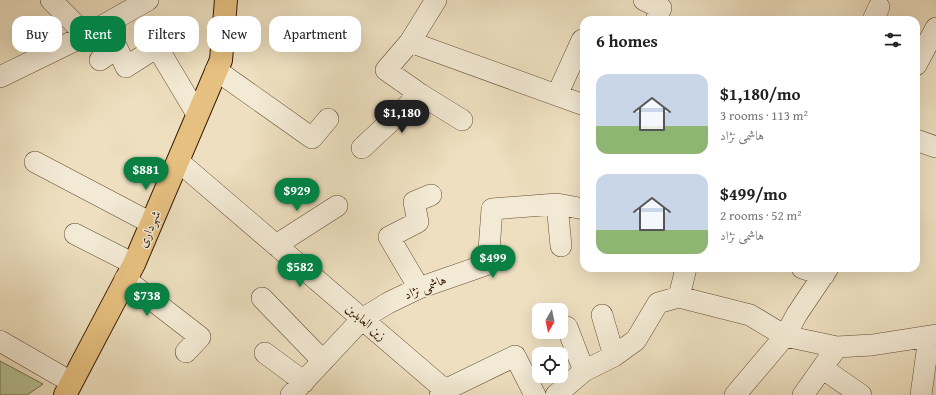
<!DOCTYPE html>
<meta charset="utf-8">
<style>
body{margin:0;font-family:"Gentium Book Plus",Amiri,serif;background:#f6f6f6;color:#222;height:100vh;display:flex;flex-direction:column;font-size:15px;white-space:nowrap}
*{box-sizing:border-box;margin:0}
p{font-size:13px;color:#767676}
.icon{flex:none;width:22px;height:22px;fill:none;stroke:currentColor;stroke-width:2;stroke-linecap:round;stroke-linejoin:round}
.map{position:relative;flex:1;overflow:hidden}
.drawer{position:absolute;left:580px;top:16px;width:340px;height:256px;display:flex;flex-direction:column;background:#fff;border-radius:12px;box-shadow:0 4px 16px #0002}
.drawer>*{flex:none}
.top-card{position:absolute;left:12px;top:16px;width:380px;height:36px;display:flex;gap:8px}
.needle{width:26px;rotate:189deg}
.fabs{position:absolute;left:532px;top:303px;display:grid;gap:8px}
.fabs a{display:grid;place-items:center;width:36px;height:36px;border-radius:8px;background:#fff;box-shadow:0 4px 16px #0002;font-size:20px}
.price{position:absolute;translate:-50% -34px;padding:0 9px;border-radius:14px;background:#0b8043;color:#fff;font-size:13px;line-height:26px;filter:drop-shadow(0 1px 2px #0008)}
.price::after{content:'';position:absolute;left:50%;top:24px;width:12px;height:9px;margin-left:-6px;background:inherit;clip-path:polygon(0 0,100% 0,50% 100%)}
.price.current{background:#222;color:#fff}
ul{padding:0;list-style:none}
li{display:flex;align-items:center;gap:12px;height:100px;padding:0 16px}
li span{display:grid;place-items:center;flex:none;width:112px;height:80px;border-radius:12px;color:#555}
li>.icon{margin-inline-start:auto}
span .icon{width:48px;height:48px;fill:#fffc;stroke-width:1}
li b{font-size:17px}
h2{display:flex;justify-content:space-between;align-items:center;height:48px;padding:0 16px;font-size:17px}
.pill{padding:0 14px;border-radius:12px;background:#fff;box-shadow:0 4px 16px #0002;font-size:14px;line-height:36px}
.pill.current{background:#0b8043;color:#fff}
.map>svg:first-child{display:block}
</style>
<div class="map">
<svg width="936" height="395" viewBox="0 0 936 395">
<rect width="100%" height="100%" fill="#eddfbf"/>
<filter id="stains"><feTurbulence type="fractalNoise" baseFrequency=".005" numOctaves="4"/><feColorMatrix values="0 0 0 0 .2 0 0 0 0 .09 0 0 0 0 .02 0 0 0 .5 -.17"/></filter>
<radialGradient id="worn" r=".72"><stop offset=".6" stop-color="#630" stop-opacity="0"/><stop offset="1" stop-color="#630" stop-opacity=".3"/></radialGradient>
<path fill="#b7c293" stroke="#776e4c" d="M0,361L43,384L27,395H0Z"/>
<g fill="none" stroke-linecap="round" stroke-linejoin="round">
<g stroke="#644c34" stroke-width="22">
<path id="minor" d="M51,0L86,35
M436,0L410,42L386,70L420,94L462,120
M644,0L661,8L656,20
M873,20L879,7
M410,42L584,105
M100,60L117,48L126,67L157,47L197,114
M916,65L936,28
M216,70L312,138L328,119
M0,77L86,35L148,0
M557,95L582,40
M916,140L936,147
M362,148L420,94
M178,161L445,390
M35,162L151,223
M557,204L561,246
M75,234L134,264
M276,245L337,206
M802,268L824,275
M125,279L200,337L186,352
M419,288L389,237L418,222L414,202L431,195
M679,297L686,268
M262,298L323,361
M602,315L614,356
M567,327L584,371
M0,341L71,382
M265,353L304,382
M822,368L861,395
M291,395L362,319L388,303L419,288L488,264L492,209L557,204L584,209
M440,395L445,390L515,356L535,395
M556,395L584,371L614,356L636,340L658,303L679,297L750,315L785,336L837,347L872,345L936,335
M735,395L785,336L797,314L828,268
M803,395L837,347
M921,395L929,337"/>
</g>
<g stroke="#371b05" stroke-width="24">
<path id="major" d="M65,395L134,264L221,60L226,0"/>
</g>
<use href="#minor" stroke="#f3ead5" stroke-width="21"/>
<use href="#major" stroke="#e6c080" stroke-width="22"/>
</g>
<g text-anchor="middle" dominant-baseline="central" stroke-width="3" stroke-linejoin="round" paint-order="stroke">
<g font-size="13" fill="#371b05" stroke="#f3ead5">
<text transform="translate(149 229) rotate(-67)">شهرداری</text>
<text transform="translate(425 287) rotate(-22)">هاشمی نژاد</text>
<text transform="translate(366 322) rotate(41)">زین العابدین</text>
</g>
</g>
<rect width="100%" height="100%" filter="url(#stains)"/>
<rect width="100%" height="100%" fill="url(#worn)"/>
</svg>
<div class="fabs">
<a><svg class="needle" viewBox="-14 -14 28 28"><path d="M0-13l5 13h-10z" fill="#e53935"/><path d="M0 13l5-13h-10z" fill="#767676"/></svg></a>
<a><svg class="icon" aria-label="locate" viewBox="0 0 24 24"><circle cx="12" cy="12" r="6"/><path d="M12 2v4M12 18v4M2 12h4M18 12h4"/></svg></a>
</div>
<b class="price current" style="left:402px;top:134px">$1,180</b>
<b class="price" style="left:146px;top:191px">$881</b>
<b class="price" style="left:297px;top:212px">$929</b>
<b class="price" style="left:493px;top:279px">$499</b>
<b class="price" style="left:300px;top:288px">$582</b>
<b class="price" style="left:147px;top:317px">$738</b>
<div class="top-card">
<a class="pill">Buy</a>
<a class="pill current">Rent</a>
<a class="pill">Filters</a>
<a class="pill">New</a>
<a class="pill">Apartment</a>
</div>
<section class="drawer">
<h2>6 homes<svg class="icon" aria-label="filters" viewBox="0 0 24 24"><path d="M4 7h16M4 17h16"/><circle cx="9" cy="7" r="2"/><circle cx="15" cy="17" r="2"/></svg></h2>
<ul>
<li><span style="background:linear-gradient(#c9d6e8 65%,#8fb573 0)"><svg class="icon" aria-label="home" viewBox="0 0 24 24"><path d="M3 11l9-7 9 7M6 9v11h12V9"/></svg></span><div><b>$1,180/mo</b><p>3 rooms · 113 m²</p><p>هاشمی نژاد</p></div></li>
<li><span style="background:linear-gradient(#c9d6e8 70%,#8fb573 0)"><svg class="icon" aria-label="home" viewBox="0 0 24 24"><path d="M3 11l9-7 9 7M6 9v11h12V9"/></svg></span><div><b>$499/mo</b><p>2 rooms · 52 m²</p><p>هاشمی نژاد</p></div></li>
</ul>
</section>
</div>
